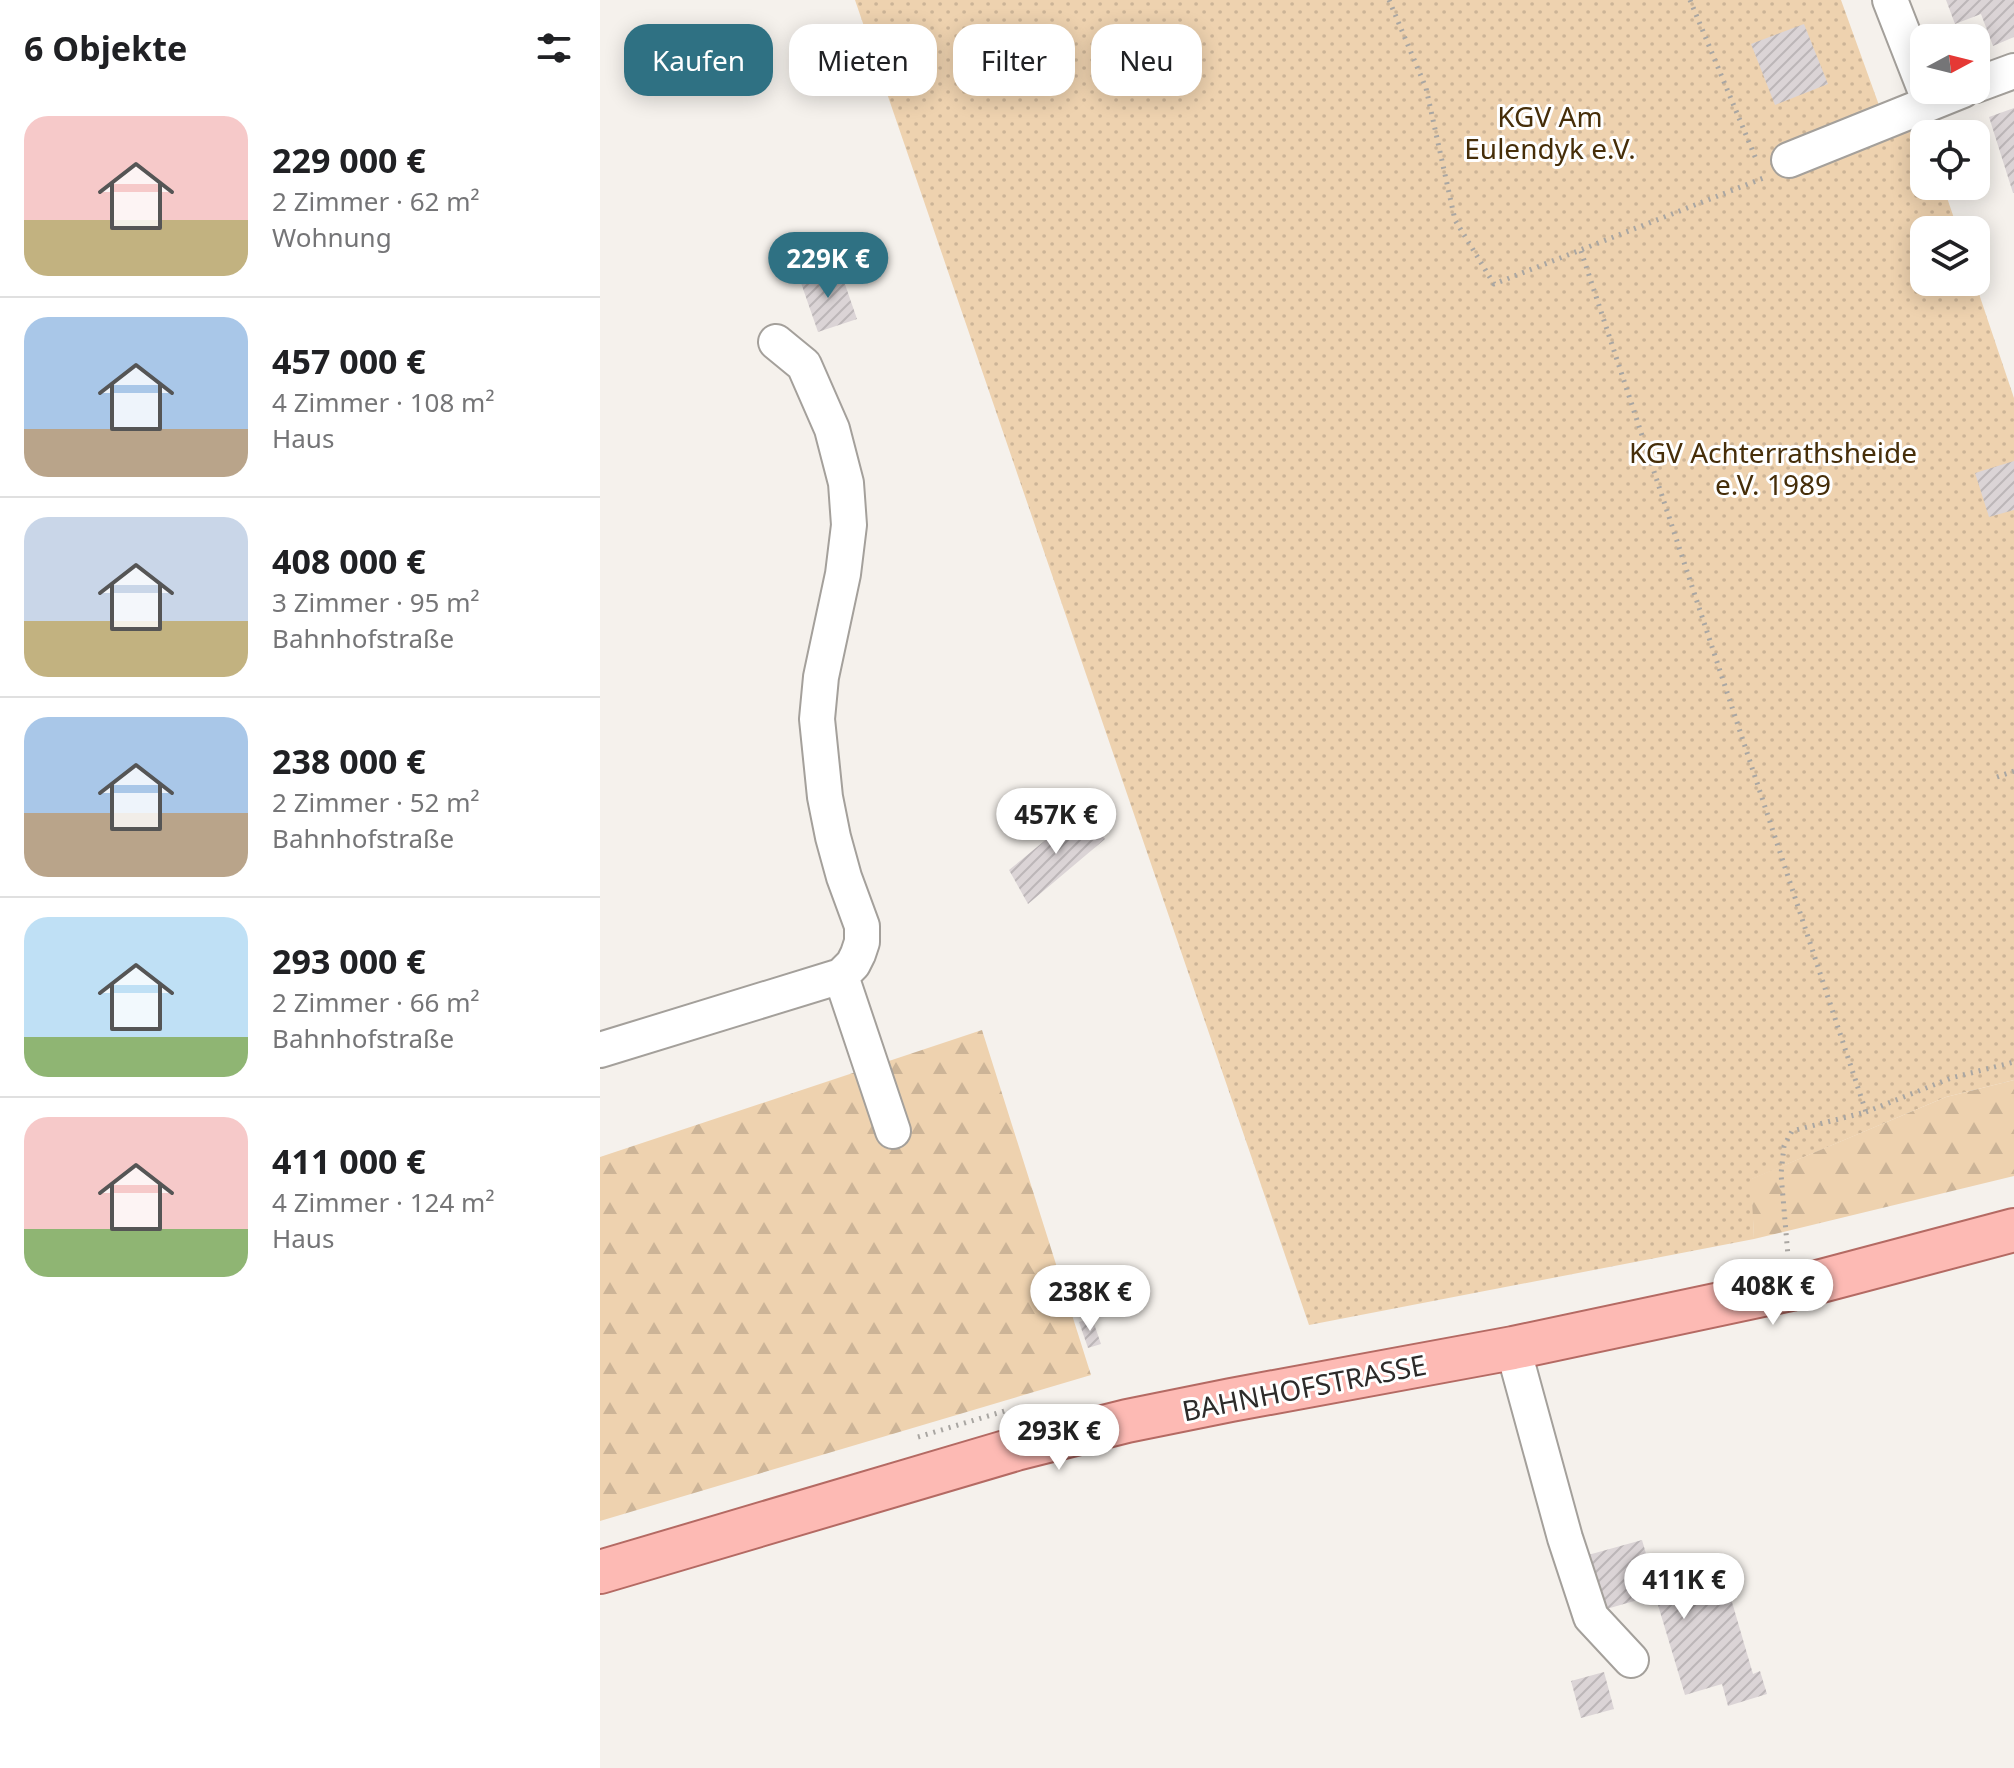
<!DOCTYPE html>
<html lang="de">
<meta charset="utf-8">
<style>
body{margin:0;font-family:"Noto Sans",sans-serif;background:#f6f6f6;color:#202124;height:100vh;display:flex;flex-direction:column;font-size:30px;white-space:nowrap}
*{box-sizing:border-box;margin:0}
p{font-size:26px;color:#757577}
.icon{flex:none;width:44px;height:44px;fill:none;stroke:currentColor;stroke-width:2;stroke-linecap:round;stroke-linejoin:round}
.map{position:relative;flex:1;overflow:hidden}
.panel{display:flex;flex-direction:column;background:#fff;width:600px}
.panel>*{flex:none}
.hud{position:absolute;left:24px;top:24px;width:760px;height:72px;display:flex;gap:16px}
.needle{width:52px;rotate:83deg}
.fabs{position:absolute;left:1310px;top:24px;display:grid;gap:16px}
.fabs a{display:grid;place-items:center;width:80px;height:80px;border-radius:16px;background:#fff;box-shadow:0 4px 20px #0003;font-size:40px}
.price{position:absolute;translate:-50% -68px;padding:0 18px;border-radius:28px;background:#fff;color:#222;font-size:26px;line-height:52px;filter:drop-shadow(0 2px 4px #0008)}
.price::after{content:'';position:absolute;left:50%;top:48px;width:24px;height:18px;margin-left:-12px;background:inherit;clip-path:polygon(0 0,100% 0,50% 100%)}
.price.active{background:#2f7183;color:#fff}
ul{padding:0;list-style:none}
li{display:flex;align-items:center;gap:24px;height:200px;padding:0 24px}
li+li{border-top:2px solid #e0e0e0}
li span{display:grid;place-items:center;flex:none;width:224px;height:160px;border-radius:24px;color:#555}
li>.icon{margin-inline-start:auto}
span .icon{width:96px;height:96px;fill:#fffc;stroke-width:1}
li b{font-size:34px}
h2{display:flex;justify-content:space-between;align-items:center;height:96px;padding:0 24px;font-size:34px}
.chip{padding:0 28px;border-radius:24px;background:#fff;box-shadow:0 4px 20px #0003;font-size:28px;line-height:72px}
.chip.active{background:#2f7183;color:#fff}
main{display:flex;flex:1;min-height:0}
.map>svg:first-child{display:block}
</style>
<main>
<section class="panel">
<h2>6 Objekte<svg class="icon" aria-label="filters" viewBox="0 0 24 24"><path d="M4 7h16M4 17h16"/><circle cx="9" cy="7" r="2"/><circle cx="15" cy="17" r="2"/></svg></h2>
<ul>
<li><span style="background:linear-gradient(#f6c9c9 65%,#c2b280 0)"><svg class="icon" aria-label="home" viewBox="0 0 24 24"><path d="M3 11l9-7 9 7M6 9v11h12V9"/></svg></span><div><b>229 000 €</b><p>2 Zimmer · 62 m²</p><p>Wohnung</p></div></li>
<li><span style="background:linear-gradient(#a9c7e8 70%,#b9a48a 0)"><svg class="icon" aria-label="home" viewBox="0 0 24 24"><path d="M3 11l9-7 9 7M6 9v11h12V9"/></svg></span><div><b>457 000 €</b><p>4 Zimmer · 108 m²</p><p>Haus</p></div></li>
<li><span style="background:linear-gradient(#c9d6e8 65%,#c2b280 0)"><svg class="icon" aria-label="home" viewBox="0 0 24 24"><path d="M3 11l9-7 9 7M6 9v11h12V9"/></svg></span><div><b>408 000 €</b><p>3 Zimmer · 95 m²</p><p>Bahnhofstraße</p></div></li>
<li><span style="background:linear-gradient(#a9c7e8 60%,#b9a48a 0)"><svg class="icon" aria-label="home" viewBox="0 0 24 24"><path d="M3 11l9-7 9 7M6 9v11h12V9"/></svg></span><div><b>238 000 €</b><p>2 Zimmer · 52 m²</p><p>Bahnhofstraße</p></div></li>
<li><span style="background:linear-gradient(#bfe0f5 75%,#8fb573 0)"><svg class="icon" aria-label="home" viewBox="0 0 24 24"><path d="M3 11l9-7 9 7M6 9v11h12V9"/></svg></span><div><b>293 000 €</b><p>2 Zimmer · 66 m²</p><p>Bahnhofstraße</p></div></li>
<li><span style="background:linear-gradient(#f6c9c9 70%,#8fb573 0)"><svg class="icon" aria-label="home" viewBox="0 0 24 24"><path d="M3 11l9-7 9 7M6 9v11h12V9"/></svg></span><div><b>411 000 €</b><p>4 Zimmer · 124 m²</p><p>Haus</p></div></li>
</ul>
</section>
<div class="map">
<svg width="1414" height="1768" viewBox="0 0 1414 1768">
<defs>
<pattern id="grass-dots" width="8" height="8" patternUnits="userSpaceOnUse" patternTransform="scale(2)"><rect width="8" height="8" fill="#eed2af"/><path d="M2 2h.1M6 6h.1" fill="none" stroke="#ccb497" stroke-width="1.8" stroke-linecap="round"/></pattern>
<pattern id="forest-firs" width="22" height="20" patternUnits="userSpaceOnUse" patternTransform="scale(2)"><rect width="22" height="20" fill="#eed2af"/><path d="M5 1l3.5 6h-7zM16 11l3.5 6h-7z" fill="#ccb497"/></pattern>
<pattern id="building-hatch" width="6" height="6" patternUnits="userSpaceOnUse" patternTransform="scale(2)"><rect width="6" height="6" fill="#dbd4d6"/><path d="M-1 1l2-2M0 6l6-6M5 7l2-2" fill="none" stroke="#bcb6b8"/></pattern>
</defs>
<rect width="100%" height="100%" fill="#f5f1ec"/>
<path fill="url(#grass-dots)" d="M255,0H1241L1280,108L1313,95L1326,134H1324V186H1343L1358,230H1324V282H1375L1414,398V1080L1346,1097L1152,1179L1154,1239L709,1325Z"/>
<path fill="url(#forest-firs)" d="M382,1030L491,1375L0,1521V1157Z
M1414,1080V1176L1154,1239L1151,1179L1346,1097Z"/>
<path fill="url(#building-hatch)" d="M1346,0H1414V37L1393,46L1381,14L1355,24Z
M1204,24L1228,84L1175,105L1151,44Z
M1414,108V193H1413L1389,117Z
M239,267L257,319L218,332L200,280Z
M1414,461V510L1389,517L1375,473Z
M481,811L505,839L428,904L409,870Z
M492,1318L501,1344L488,1348L479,1322Z
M1042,1540L1054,1581L1097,1568L1104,1592L1127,1585L1153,1674L1160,1671L1167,1694L1128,1706L1122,1684L1085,1695L1055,1595L1003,1610L988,1555Z
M1004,1672L1014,1709L981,1718L971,1681Z"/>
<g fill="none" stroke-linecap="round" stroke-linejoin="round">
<g stroke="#a4a09b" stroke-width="38">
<path id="minor" d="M1290,0L1324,87
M1376,85L1414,71
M1189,160L1363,90
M241,976L293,1131
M0,1050L241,976L253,964L258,954L262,942V926L244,877L233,837L225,797L217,719L221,677L243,574L249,525L246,483L232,429L204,365L176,342
M913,1348L965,1538L991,1617L1031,1660"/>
</g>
<g stroke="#b46a63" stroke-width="46">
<path id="major" d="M0,1572L416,1449L527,1421L631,1400L913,1348L1191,1289L1414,1230"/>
</g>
<path stroke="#a9a6a2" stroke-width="5" stroke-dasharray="2 6" stroke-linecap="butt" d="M789,0L826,88L855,220L894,284L1166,177
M1090,0L1156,159
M981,251L1266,1112L1192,1131L1184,1146L1181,1174L1188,1256
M1397,777L1414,771
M1266,1112L1351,1078L1414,1062
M318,1437L408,1410"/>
<use href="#minor" stroke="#fff" stroke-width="34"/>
<use href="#major" stroke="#fdbab4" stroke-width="42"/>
</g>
<g text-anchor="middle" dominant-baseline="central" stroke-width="6" stroke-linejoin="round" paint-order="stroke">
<g font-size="28" fill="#462e09" stroke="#fff">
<text x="950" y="116">KGV Am<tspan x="950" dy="32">Eulendyk e.V.</tspan></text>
<text x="1173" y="452">KGV Achterrathsheide<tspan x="1173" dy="32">e.V. 1989</tspan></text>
</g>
<g font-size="28" fill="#2d2b2a" stroke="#fff">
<text transform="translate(704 1387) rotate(-11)">BAHNHOFSTRASSE</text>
</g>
</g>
</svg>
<div class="fabs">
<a><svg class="needle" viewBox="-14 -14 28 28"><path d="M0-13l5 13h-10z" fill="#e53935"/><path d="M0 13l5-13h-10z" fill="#757577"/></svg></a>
<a><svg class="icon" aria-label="locate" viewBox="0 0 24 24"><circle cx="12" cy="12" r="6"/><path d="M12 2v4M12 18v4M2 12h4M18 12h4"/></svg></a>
<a><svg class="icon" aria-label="layers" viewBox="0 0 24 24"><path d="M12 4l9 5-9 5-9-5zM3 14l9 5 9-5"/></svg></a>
</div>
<b class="price active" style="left:228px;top:300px">229K €</b>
<b class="price" style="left:456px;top:856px">457K €</b>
<b class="price" style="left:1173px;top:1327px">408K €</b>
<b class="price" style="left:490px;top:1333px">238K €</b>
<b class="price" style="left:459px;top:1472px">293K €</b>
<b class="price" style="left:1084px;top:1621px">411K €</b>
<div class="hud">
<a class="chip active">Kaufen</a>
<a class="chip">Mieten</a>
<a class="chip">Filter</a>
<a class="chip">Neu</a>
</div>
</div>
</main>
